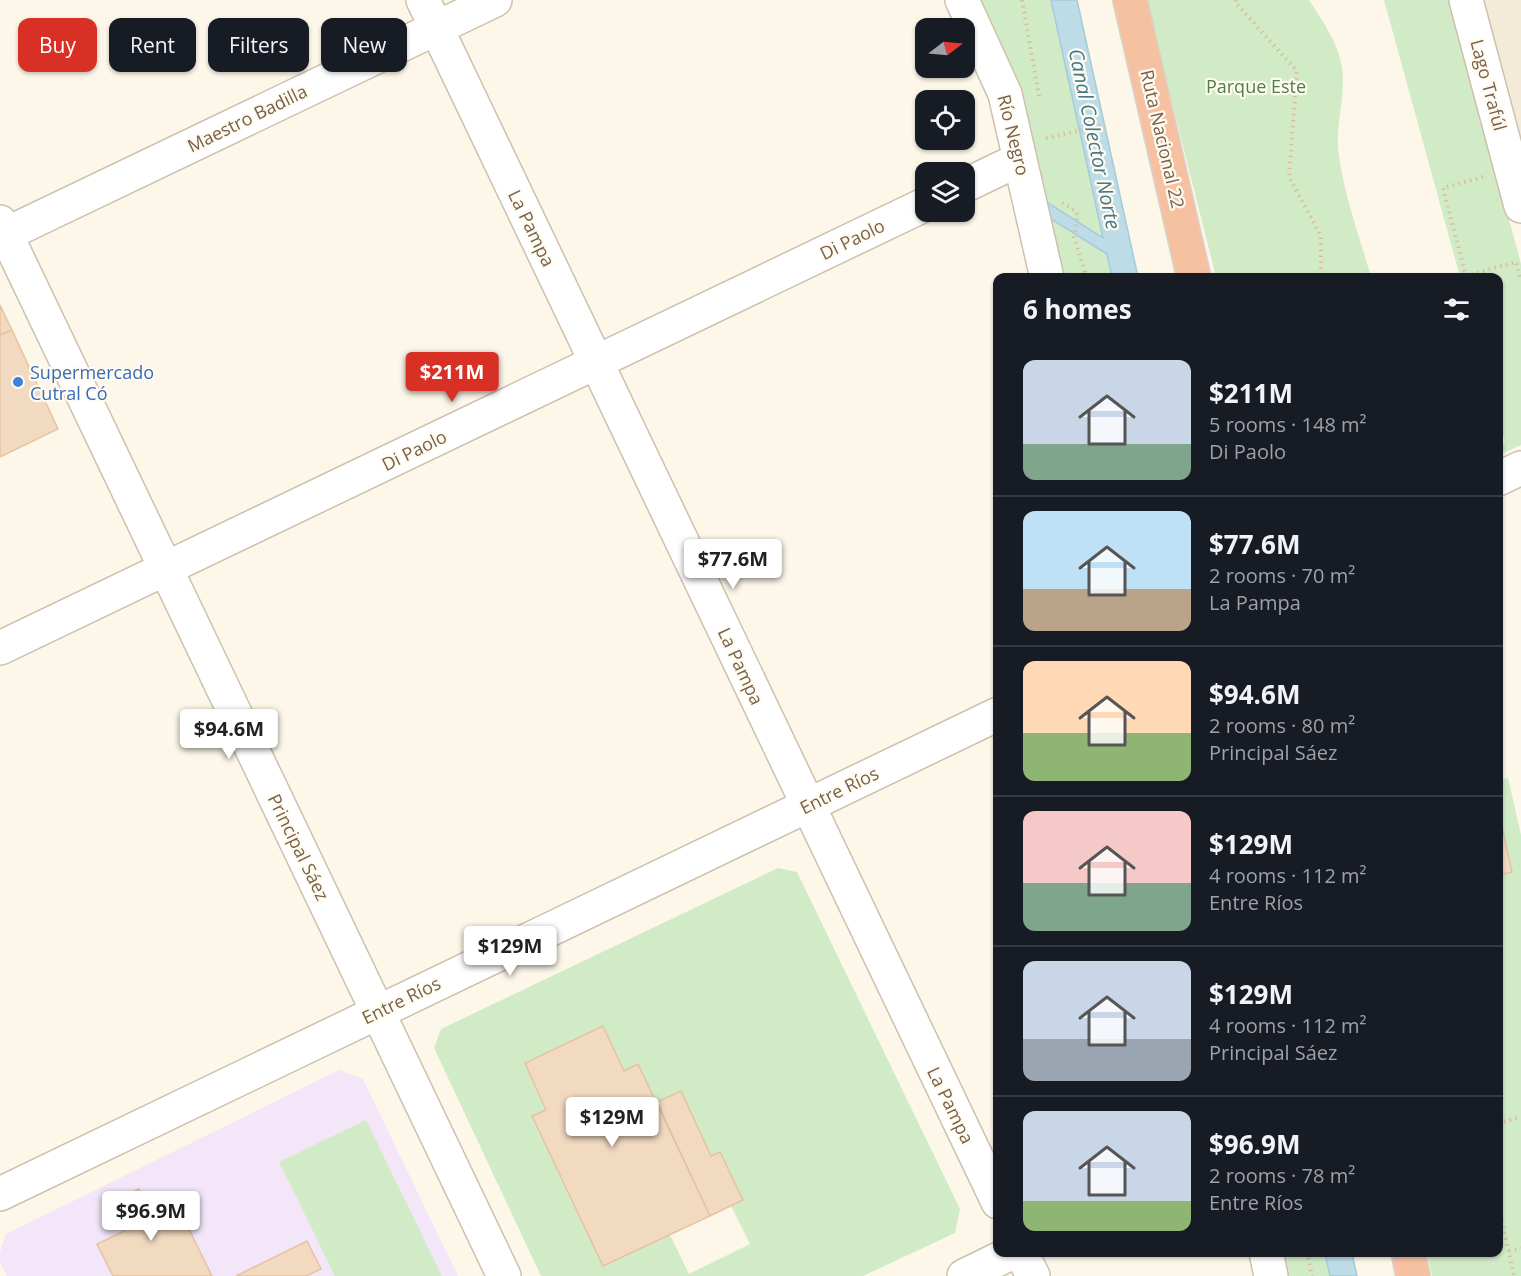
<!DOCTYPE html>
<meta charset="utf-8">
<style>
body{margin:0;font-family:"Open Sans",sans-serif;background:#20242c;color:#f1f3f6;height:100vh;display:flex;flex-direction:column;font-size:22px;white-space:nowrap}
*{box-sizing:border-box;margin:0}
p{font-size:20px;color:#9ea1a6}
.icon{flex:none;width:33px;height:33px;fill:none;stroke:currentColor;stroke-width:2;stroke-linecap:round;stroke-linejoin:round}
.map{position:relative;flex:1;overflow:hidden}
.side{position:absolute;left:993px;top:273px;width:510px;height:984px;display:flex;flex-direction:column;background:#171b24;border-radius:12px;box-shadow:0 2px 4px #0004}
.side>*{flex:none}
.hud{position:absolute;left:18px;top:18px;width:570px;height:54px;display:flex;gap:12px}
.needle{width:39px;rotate:74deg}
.controls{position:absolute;left:915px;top:18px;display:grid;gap:12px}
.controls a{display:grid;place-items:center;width:60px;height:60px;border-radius:12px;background:#171b24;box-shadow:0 2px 4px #0004;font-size:30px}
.price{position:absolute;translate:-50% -51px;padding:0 14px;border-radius:6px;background:#fff;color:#222;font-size:20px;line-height:39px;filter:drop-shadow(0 2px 3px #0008)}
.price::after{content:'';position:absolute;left:50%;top:36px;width:18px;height:14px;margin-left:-9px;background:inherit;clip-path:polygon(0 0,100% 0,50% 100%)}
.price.current{background:#d93025;color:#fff}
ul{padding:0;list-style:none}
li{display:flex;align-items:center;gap:18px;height:150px;padding:0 30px}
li+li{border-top:2px solid #363941}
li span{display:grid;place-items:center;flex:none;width:168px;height:120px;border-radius:12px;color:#555}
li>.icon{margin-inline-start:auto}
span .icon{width:72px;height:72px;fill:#fffc;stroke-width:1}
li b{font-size:26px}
h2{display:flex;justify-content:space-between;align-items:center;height:72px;padding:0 30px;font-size:26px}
.tag{padding:0 21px;border-radius:12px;background:#171b24;box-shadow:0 2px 4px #0004;font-size:21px;line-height:54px}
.tag.current{background:#d93025;color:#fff}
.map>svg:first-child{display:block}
</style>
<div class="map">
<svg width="1521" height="1276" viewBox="0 0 1521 1276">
<rect width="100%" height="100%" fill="#fdf7ea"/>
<path fill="#f4ead8" d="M1484,0H1521V158Z"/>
<path fill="#f4e6f9" d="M339,1070L363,1079L458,1276H7L0,1262V1252L6,1234Z"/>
<path fill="#d2ebc7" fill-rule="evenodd" d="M973,0H1051L1104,239L1042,199Z
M1146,0H1309C1325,24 1343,50 1343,79C1343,106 1335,131 1339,157C1345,198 1360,238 1371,277H1216Z
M1384,0H1450L1521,264V445L1499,455V445L1505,442L1498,418V278L1460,277Z
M1053,220L1107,254L1112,277H1059L1047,223Z
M1508,778L1521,835V1276H1432L1427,1253L1498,1252V887L1502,885L1500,875L1512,872L1499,815L1498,780Z
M778,868L797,872L960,1209L955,1233L863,1276H541L434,1048L441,1029ZM731,1206L750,1244L689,1274L670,1235Z
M366,1120L442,1276H335L279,1162Z
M1277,1253H1325L1330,1276H1282Z"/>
<path fill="#bddce7" stroke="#a4cbd9" stroke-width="1.5" d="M1051,0H1077L1138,277H1112L1107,254L1053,220L1047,223L1042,199L1103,238Z
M1325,1253H1352L1357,1276H1330Z"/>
<path fill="#f2dac1" stroke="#e5c2a1" stroke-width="1.5" d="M0,305L12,330L0,335Z
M12,330L58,429L0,457V335Z
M1499,814L1512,872L1500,875L1502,886L1498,887Z
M603,1026L624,1071L638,1064L710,1216L603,1266L532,1116L546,1110L525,1063Z
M681,1091L711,1156L720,1152L743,1200L710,1216L657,1102Z
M139,1189L153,1217L177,1205L212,1276H113L97,1244L124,1231L109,1203Z
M307,1241L321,1269L306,1276H236Z"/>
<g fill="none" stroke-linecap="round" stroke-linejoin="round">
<g stroke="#cfc0ae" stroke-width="36">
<path id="minor" d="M423,0L998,1202
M962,0L1005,94L1047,278
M1466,0L1521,206
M964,186L1020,159
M0,222L504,1276
M0,237L495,0
M1498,479L1521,468
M0,648L926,204
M0,1194L998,714
M1021,1252L1033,1276
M1266,1252L1271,1276
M964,1276L1013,1252"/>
</g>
<g stroke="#d9d3cd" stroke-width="36">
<path id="highway" d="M1130,0L1194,278
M1408,1252L1413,1276"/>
</g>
<path stroke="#d8bda4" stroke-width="4" stroke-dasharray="1.5 4.5" stroke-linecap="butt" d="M1022,0L1039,96
M1236,0L1235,2L1297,71L1289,177L1321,236V278
M1046,138L1105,125
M1483,177L1443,188L1466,276L1516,262L1521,281
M1062,203L1074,210L1078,215L1074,237L1087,278
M1498,1123L1521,1117
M1498,1203L1514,1276
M1509,1251L1521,1248
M1307,1252L1312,1276"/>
<use href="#minor" stroke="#fff" stroke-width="33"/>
<use href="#highway" stroke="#f6c1a1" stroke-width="33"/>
</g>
<circle fill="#3f7fe0" stroke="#fffbf0" stroke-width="2" cx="18" cy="382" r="6"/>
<g text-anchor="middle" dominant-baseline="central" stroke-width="4.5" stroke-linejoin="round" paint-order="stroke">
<g font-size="18" fill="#78614c" stroke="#fffbf0">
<text transform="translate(1489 85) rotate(75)">Lago Trafúl</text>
<text transform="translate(247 118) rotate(-26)">Maestro Badilla</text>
<text transform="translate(1014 135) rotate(76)">Río Negro</text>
<text transform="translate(1163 139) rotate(77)">Ruta Nacional 22</text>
<text transform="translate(532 228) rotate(64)">La Pampa</text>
<text transform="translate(852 239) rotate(-26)">Di Paolo</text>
<text transform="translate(414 450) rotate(-26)">Di Paolo</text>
<text transform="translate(741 666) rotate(65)">La Pampa</text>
<text transform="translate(839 790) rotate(-26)">Entre Ríos</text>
<text transform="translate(299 847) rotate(64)">Principal Sáez</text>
<text transform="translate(401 1000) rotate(-26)">Entre Ríos</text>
<text transform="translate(951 1105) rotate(64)">La Pampa</text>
</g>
<g font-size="18" fill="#4f7e44" stroke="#fffbf0">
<text x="1256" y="86">Parque Este</text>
</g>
<g font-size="18" fill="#366cbe" stroke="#fffbf0" text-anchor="start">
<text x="30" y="372">Supermercado<tspan x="30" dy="21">Cutral Có</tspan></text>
</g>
<g font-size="20" font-style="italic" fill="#46788b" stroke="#fffbf0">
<text transform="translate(1095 139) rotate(78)">Canal Colector Norte</text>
</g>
</g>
</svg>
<div class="controls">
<a><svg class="needle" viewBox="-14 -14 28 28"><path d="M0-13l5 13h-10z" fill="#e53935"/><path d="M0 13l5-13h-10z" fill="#9ea1a6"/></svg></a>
<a><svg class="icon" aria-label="locate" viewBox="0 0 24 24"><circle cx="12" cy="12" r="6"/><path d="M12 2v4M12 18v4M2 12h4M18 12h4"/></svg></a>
<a><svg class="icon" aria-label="layers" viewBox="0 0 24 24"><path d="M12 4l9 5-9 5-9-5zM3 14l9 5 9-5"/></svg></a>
</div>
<b class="price current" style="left:452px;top:403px">$211M</b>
<b class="price" style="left:733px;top:590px">$77.6M</b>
<b class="price" style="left:229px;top:760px">$94.6M</b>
<b class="price" style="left:510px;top:977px">$129M</b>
<b class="price" style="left:612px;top:1148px">$129M</b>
<b class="price" style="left:151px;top:1242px">$96.9M</b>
<div class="hud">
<a class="tag current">Buy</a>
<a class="tag">Rent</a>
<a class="tag">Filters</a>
<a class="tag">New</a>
</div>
<section class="side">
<h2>6 homes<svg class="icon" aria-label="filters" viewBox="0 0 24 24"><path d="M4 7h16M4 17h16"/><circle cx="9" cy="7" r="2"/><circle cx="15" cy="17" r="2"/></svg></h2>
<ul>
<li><span style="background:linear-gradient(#c9d6e8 70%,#7fa58c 0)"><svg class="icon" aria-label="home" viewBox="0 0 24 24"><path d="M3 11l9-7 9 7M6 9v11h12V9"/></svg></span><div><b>$211M</b><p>5 rooms · 148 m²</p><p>Di Paolo</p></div></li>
<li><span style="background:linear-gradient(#bfe0f5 65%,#b9a48a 0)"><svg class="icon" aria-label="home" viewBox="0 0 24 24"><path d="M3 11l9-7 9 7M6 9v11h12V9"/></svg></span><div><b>$77.6M</b><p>2 rooms · 70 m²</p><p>La Pampa</p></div></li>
<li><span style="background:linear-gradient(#ffd9b3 60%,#8fb573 0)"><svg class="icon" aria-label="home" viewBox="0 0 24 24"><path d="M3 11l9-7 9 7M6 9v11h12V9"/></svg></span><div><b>$94.6M</b><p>2 rooms · 80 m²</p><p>Principal Sáez</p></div></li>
<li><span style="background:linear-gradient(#f6c9c9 60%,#7fa58c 0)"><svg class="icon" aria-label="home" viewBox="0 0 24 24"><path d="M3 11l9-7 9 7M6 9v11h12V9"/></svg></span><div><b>$129M</b><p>4 rooms · 112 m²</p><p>Entre Ríos</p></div></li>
<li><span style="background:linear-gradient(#c9d6e8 65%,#9aa5b1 0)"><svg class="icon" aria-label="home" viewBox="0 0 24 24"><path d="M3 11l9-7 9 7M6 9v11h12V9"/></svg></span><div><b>$129M</b><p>4 rooms · 112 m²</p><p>Principal Sáez</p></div></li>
<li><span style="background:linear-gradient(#c9d6e8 75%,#8fb573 0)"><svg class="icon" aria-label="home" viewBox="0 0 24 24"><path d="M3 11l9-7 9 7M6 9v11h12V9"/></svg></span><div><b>$96.9M</b><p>2 rooms · 78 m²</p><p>Entre Ríos</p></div></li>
</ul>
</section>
</div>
